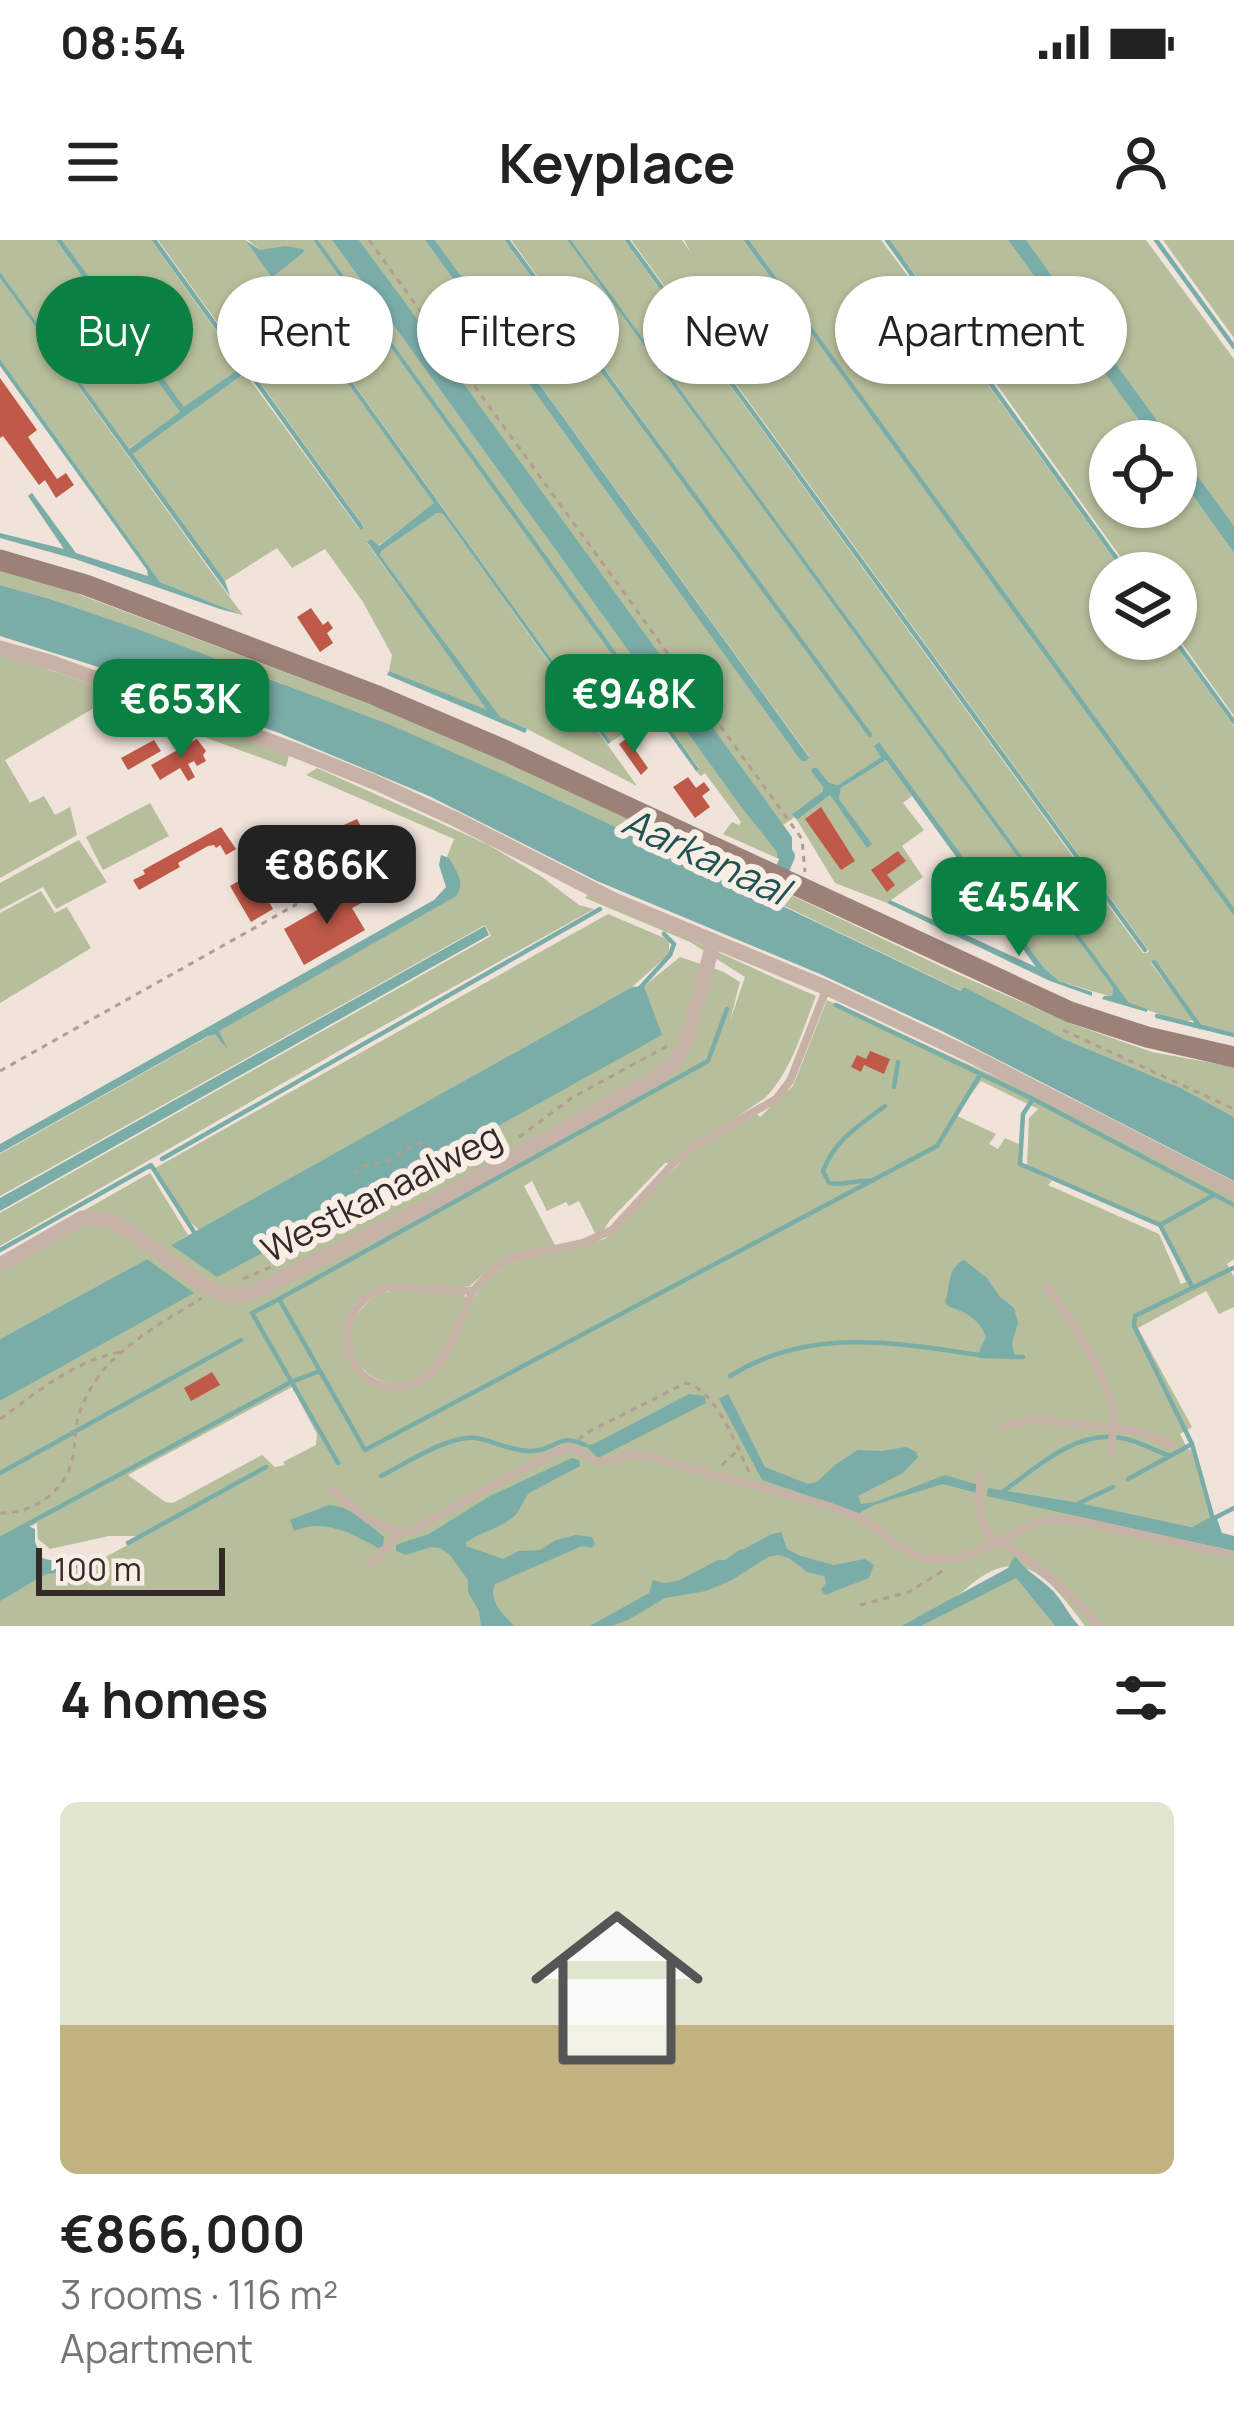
<!DOCTYPE html>
<meta charset="utf-8">
<style>
body{margin:0;font-family:Manrope,sans-serif;background:#f6f6f6;color:#222;height:100vh;display:flex;flex-direction:column;font-size:45px;white-space:nowrap}
*{box-sizing:border-box;margin:0}
p{font-size:39px;color:#767676}
.icon{flex:none;width:66px;height:66px;fill:none;stroke:currentColor;stroke-width:2;stroke-linecap:round;stroke-linejoin:round}
.map{position:relative;height:1386px;overflow:hidden}
.panel{display:flex;flex-direction:column;background:#fff;flex:1}
.panel>*{flex:none}
.banner{position:absolute;left:36px;top:36px;width:1164px;height:108px;display:flex;gap:24px}
.tools{position:absolute;left:1089px;top:180px;display:grid;gap:24px}
.tools a{display:grid;place-items:center;width:108px;height:108px;border-radius:50%;background:#fff;box-shadow:0 3px 9px #0004;font-size:60px}
.scale{position:absolute;left:36px;bottom:30px;width:189px;box-sizing:border-box;padding-left:12px;border:6px solid #342a27;border-top:0;font-size:33px;line-height:42px;white-space:nowrap;color:#342a27;-webkit-text-stroke:9px #f8eee6;paint-order:stroke}
.price{position:absolute;translate:-50% -102px;padding:0 27px;border-radius:24px;background:#0b8043;color:#fff;font-size:39px;line-height:78px;filter:drop-shadow(0 3px 6px #0008)}
.price::after{content:'';position:absolute;left:50%;top:72px;width:36px;height:27px;margin-left:-18px;background:inherit;clip-path:polygon(0 0,100% 0,50% 100%)}
.price.selected{background:#222;color:#fff}
ul{padding:0;list-style:none}
li{display:grid;align-content:center;gap:24px;height:636px;padding:0 60px}
li+li{border-top:3px solid #e0e0e0}
li span{display:grid;place-items:center;height:372px;border-radius:18px;color:#555}
li>.icon{margin-inline-start:auto}
span .icon{width:216px;height:216px;fill:#fffc;stroke-width:1}
li b{font-size:51px}
h2{display:flex;justify-content:space-between;align-items:center;height:144px;padding:0 60px;font-size:51px}
.tag{padding:0 42px;border-radius:54px;background:#fff;box-shadow:0 3px 9px #0004;font-size:42px;line-height:108px}
.tag.selected{background:#0b8043;color:#fff}
.status{display:flex;justify-content:space-between;align-items:center;height:84px;padding:0 60px;background:#fff;direction:ltr}
.status svg{height:33px;fill:currentColor}
header{display:flex;justify-content:space-between;align-items:center;height:156px;padding:0 60px;background:#fff;font-size:54px;font-weight:700}
.map>svg:first-child{display:block}
</style>
<div class="status"><b>08:54</b><svg viewBox="0 0 49 12"><path d="M0 12V9h3v3zM5 12V6h3v6zM10 12V3h3v9zM15 12V0h3v12zM26 1h20v11H26zM47 4h2v5h-2z"/></svg></div>
<header><svg class="icon" aria-label="menu" viewBox="0 0 24 24"><path d="M4 6h16M4 12h16M4 18h16"/></svg>Keyplace<svg class="icon" aria-label="person" viewBox="0 0 24 24"><circle cx="12" cy="8" r="4"/><path d="M4 21q1-7 8-7t8 7"/></svg></header>
<div class="map">
<svg width="1234" height="1386" viewBox="0 0 1234 1386">
<rect width="100%" height="100%" fill="#f0e3da"/>
<path fill="#b6be9b" fill-rule="evenodd" d="M0,0H56L181,173L128,209L0,32Z
M62,0H151L242,127L184,168Z
M158,0H245L435,263L378,306L367,303L489,472L389,431L392,415L363,362L325,309L292,328L277,308L225,341L133,214L245,133L359,289L364,287Z
M248,0H313L654,472L611,502L275,34L304,12L260,10Z
M318,0H332L741,567L777,612V618L723,594L732,582L739,585L741,582L705,533L701,536L696,531L699,528L658,470Z
M359,0H425L801,521L807,520L809,516L435,0H504L869,497L872,496L511,0H567L1113,748L1112,757L1059,741L1044,728L879,503L881,517L838,545L829,544L817,528L812,531L823,547L821,553L793,573L795,577L783,585Z
M571,0H624L1143,713H1147L1149,711L631,0H682L691,13L684,0H743L1234,674V793L1201,785L1155,720L1151,723L1193,780L1183,782L1129,764Z
M748,0H881L960,106L1124,333H1110V399H1171L1234,486V670Z
M889,0H1008L1154,201H1110V267H1176V232L1234,313V476L1176,395V333H1132L967,103Z
M1026,0H1146L1234,119V286L1176,206V201H1172Z
M1163,0H1234V98Z
M0,38L217,340L243,375L160,342L0,119Z
M437,273L443,274L637,546L527,489L500,478L483,455L380,315L381,311Z
M0,329L36,338L382,469L525,529L766,640L759,654L509,537L273,440L50,359L0,345Z
M0,415L33,424L289,515L286,527L106,461L5,520L30,563L44,556L55,575L70,567L77,595L0,638Z
M886,520L912,556L903,563L924,590L902,606L923,637L887,663L835,643L797,580L830,555L868,607L871,604L839,559L841,548Z
M317,528L487,604L542,637L579,665L594,669L365,796L0,1006V973L491,696L485,685L0,956V914L455,657L447,617L454,599L306,535Z
M150,563L169,596L103,630L86,597Z
M79,600L107,642L56,669L43,647L0,670V643Z
M783,648L795,657L953,732L1072,784L1152,812L1234,827V877L1181,848L1064,799L964,748L962,751L776,662Z
M41,651L55,673L67,667L91,708L0,763V673Z
M588,654C665,686 739,723 816,756C802,791 792,830 765,858L669,923H665L610,980L601,994L596,995L579,961L569,966L566,962L547,971L532,941L524,946L555,1005L492,1026L470,1046L456,1048L391,1045L365,1055L354,1065L345,1093L357,1131L398,1149L434,1134L484,1040L506,1025L525,1017L605,999L692,911L757,874L760,877L793,846L827,760L1042,858L1234,957V1019L1227,1024L1234,1037V1067L1219,1074L1206,1051L1138,1088L1192,1187L1180,1194L1188,1210L1191,1209L1212,1277L1205,1281L1210,1306L1234,1311V1386H1085C1047,1334 1019,1303 968,1347C952,1362 920,1375 901,1386H0V1328L104,1318L144,1296H109L50,1309L38,1299L37,1283L0,1303V1161L193,1053L147,1019L0,1099V1018L150,933L188,995L173,1004L218,1036L661,795L644,746L680,717L722,731L740,742L730,781L745,737L690,702L585,658ZM981,841L1038,869L1029,878L1027,926L1160,985L1186,1042L1181,1044L1159,994L1048,945L1052,941L1019,924L1021,905L1005,898L998,909L989,904L996,894L955,875ZM292,1147L317,1194L316,1205L283,1222L285,1225L275,1227L262,1215L173,1263L165,1262L128,1235Z
M608,674L669,700V714L632,747L199,990L190,982L155,928Z
M399,1050L464,1054L467,1060C456,1081 447,1110 432,1127C394,1172 323,1117 359,1072C372,1056 379,1052 399,1050Z
M1016,1338L1055,1386H921L1010,1339Z"/>
<path fill="#7aaca8" d="M56,0H62L184,167L242,127L245,133L133,214L225,341L230,356L0,38V32L129,209L180,172Z
M245,0L260,10L285,6L303,9L304,12L275,35L611,502L608,504L443,274L437,273L381,311L380,315L500,477L527,489L525,493L387,435L389,431L487,470L367,302L371,299L379,306L434,263Z
M313,0H318L658,470L699,529L696,531Z
M332,0H359L398,53L792,597V625L777,618V612L741,567Z
M425,0H435L809,517L807,521H801Z
M567,0H571L1129,763L1147,769V772L1102,759L1104,756H1112L1113,748Z
M1008,0H1026L1172,201H1154Z
M0,119L160,342L243,375L220,369L75,319L0,298V293L64,309L28,256L32,253L76,313L148,336L147,330L0,126Z
M1176,206L1234,286V313L1176,232Z
M0,345L50,359L137,389L393,486L509,537L759,654L761,652L777,659L776,663L961,751L964,747L1064,799L1181,848L1234,877V941L944,792L820,734L597,641L429,556L279,493L95,426L0,396Z
M879,502L1044,728L1059,741L1092,752V756L1050,741L887,663L890,660L1036,727L886,520L841,548L839,559L872,604L867,608L830,555L797,580L792,574L822,552L823,547L811,531L813,528H817L829,543L838,545L881,517L874,506Z
M441,615L449,618C456,631 467,643 455,657L219,791L228,810L215,794L208,796L0,913V904L434,660L446,647L439,625Z
M485,686L489,695L0,971V958Z
M644,746L662,795L428,925L217,1037L171,1005L632,747Z
M147,1019L194,1053L0,1161V1099Z
M964,1020L987,1038L999,1056L1014,1068L1018,1083L1012,1103L1015,1119L979,1118L980,1110L986,1097C979,1078 965,1072 948,1066L945,1062C951,1046 946,1029 964,1020Z
M689,1154L705,1156L706,1163L598,1218L585,1205L594,1204Z
M728,1154L765,1227L808,1244L817,1242L836,1224L858,1210L882,1211L906,1207L916,1212L918,1217L903,1233L858,1256L861,1264L875,1262L945,1235L978,1245L977,1253L943,1244L874,1265L859,1273L762,1240L719,1159Z
M572,1218L579,1220L580,1226L529,1253C522,1261 521,1271 512,1278C499,1288 480,1293 466,1302V1306L503,1319L519,1311L540,1310L556,1300L576,1295L592,1297L595,1304L592,1308L582,1306L495,1344C488,1361 503,1374 514,1386H481L479,1371L468,1352V1340L450,1315L440,1308L431,1307L406,1315L396,1311V1305L401,1303L429,1294L490,1256Z
M988,1248L1079,1263L1195,1288L1217,1279L1222,1293L1234,1296V1311L987,1256Z
M329,1265C351,1266 367,1284 384,1297L383,1306L378,1308C351,1293 324,1278 294,1291L290,1280Z
M26,1285L35,1289V1302L42,1318C55,1323 65,1319 77,1322L78,1327L73,1331L46,1334L0,1361V1299Z
M781,1292L787,1309L801,1316L833,1325L865,1319L874,1325L869,1338L825,1355L821,1350L826,1343L824,1336L807,1332L789,1318L778,1315L768,1317L732,1340L706,1351L665,1358L628,1380L611,1386H590L649,1353L653,1340L664,1343L678,1341L718,1320H726L739,1310L744,1309L770,1295Z
M1015,1316C1026,1332 1041,1338 1054,1352C1063,1362 1069,1375 1079,1386H1055L1016,1338L921,1386H901L1008,1328Z"/>
<g fill="none" stroke-linecap="round" stroke-linejoin="round">
<path stroke="#7aaca8" stroke-width="4.5" d="M154,0L361,287
M507,0L870,495
M627,0L1145,710
M746,0L1234,672
M887,0L1127,333
M1156,0L1234,107
M1174,399L1234,482
M1154,722L1200,787
M638,750L670,715L674,704L664,694
M836,765L1033,859
M727,769L708,821L279,1059L365,1210L937,906L980,835
M1157,776L1234,795
M894,847L898,822
M162,919L600,669
M873,941C856,939 845,946 829,943L823,931C835,899 859,886 885,866
M1160,985L1212,956
M0,1010L151,925L196,995
M1193,1048L1160,985L1020,924L1023,874L1033,859L1234,965
M279,1059L252,1073L338,1223
M1010,1117H1023
M730,1136C810,1086 893,1103 980,1115
M0,1233L241,1100
M381,1236C405,1224 450,1194 476,1198C494,1201 514,1212 532,1211C557,1210 558,1192 585,1205
M1128,1239L1192,1204
M1005,1250C1037,1227 1073,1193 1115,1197C1134,1199 1152,1209 1170,1216
M1079,1263L1113,1247
M1213,1279L1192,1204L1134,1086L1135,1076L1233,1028
M1195,1288L1234,1268
M0,1299L291,1142L320,1131
M128,1303L266,1227"/>
<path stroke="#7aaca8" stroke-width="14" d="M765,670L788,616L783,609"/>
</g>
<path fill="#c05948" d="M0,138L37,190L28,197L57,239L66,233L74,245L56,258L45,240L39,245L3,196L0,198Z
M311,368L323,385L328,381L333,388L327,393L333,403L320,412L297,377Z
M627,498L648,528L641,535L619,504Z
M197,499L206,511L203,515L206,521L197,526L194,521L188,524L195,537L188,541L180,528L160,540L151,525Z
M154,500L161,511L128,530L121,518Z
M688,537L696,548L704,542L710,550L702,556L710,567L695,578L673,547Z
M821,567L855,621L841,630L805,579Z
M357,579L368,600L355,607L348,594L331,605L324,594Z
M221,587L236,609L226,615L220,605L216,608L214,605L208,606L178,623L180,627L139,650L133,640L145,634L143,630Z
M320,594L332,616L272,650L260,628Z
M898,611L906,621L887,635L895,645L887,652L871,630Z
M252,633L273,669L251,682L230,646Z
M361,645L369,659L352,668L365,690L304,725L284,689Z
M870,811L890,819L884,834L864,825L861,832L851,827L857,815L866,819Z
M212,1132L220,1145L191,1161L184,1148Z"/>
<g fill="none" stroke-linecap="round" stroke-linejoin="round">
<path stroke="#b39c91" stroke-width="3" stroke-dasharray="6 6" stroke-linecap="butt" d="M369,0L802,599L805,632
M1063,790L1234,869
M0,831L297,664
M519,897L573,857L669,805
M355,935L360,927L390,920L416,903H425L445,924L457,932
M308,1008L392,954L418,942L458,931
M243,1039L273,1026
M0,1179C37,1152 74,1121 120,1112
M579,1200L584,1194L686,1143C716,1150 736,1205 749,1232
M722,1225L737,1211
M0,1273C32,1273 61,1255 71,1224C76,1209 74,1192 78,1178C82,1162 94,1141 104,1129C131,1099 168,1079 202,1058
M860,1365L909,1352L944,1330"/>
<path stroke="#c7b2a7" stroke-width="8" d="M388,1047L473,1051C462,1075 449,1116 430,1134C424,1140 414,1144 406,1146C344,1158 320,1068 388,1047Z
M1047,1048C1066,1069 1113,1147 1114,1175C1115,1187 1111,1201 1110,1213
M473,1051L493,1029L512,1018L583,1003L612,990L674,923L693,907L776,859L790,841L826,750
M1003,1187L1034,1179L1136,1191L1173,1205
M981,1234C979,1253 977,1275 987,1291C995,1303 1009,1305 1019,1313C1047,1333 1076,1359 1098,1386
M333,1250L367,1279L401,1293L412,1290L553,1213L572,1208L598,1222L639,1214L826,1265L865,1280L898,1306L925,1319L960,1318L998,1302L1039,1281L1075,1280L1234,1315
M371,1323L401,1293"/>
<path stroke="#c7b2a7" stroke-width="15" d="M0,408L50,422L292,509L374,542L455,579L614,660L827,748L970,815L1234,950
M0,1025L82,978L106,979L126,989L209,1049L229,1056L249,1054L418,971L655,838L674,823L686,802L714,701"/>
<path stroke="#9b8178" stroke-width="21" d="M0,320L86,345L375,455L504,510L1070,772L1147,797L1234,817"/>
</g>
<g text-anchor="middle" dominant-baseline="central" stroke-width="12" stroke-linejoin="round" paint-order="stroke">
<g font-size="36" fill="#342a27" stroke="#f8eee6">
<text transform="translate(381 952) rotate(-27)">Westkanaalweg</text>
</g>
<g font-size="39" font-style="italic" fill="#1f5351" stroke="#f8eee6">
<text transform="translate(706 615) rotate(25)">Aarkanaal</text>
</g>
</g>
</svg>
<div class="tools">
<a><svg class="icon" aria-label="locate" viewBox="0 0 24 24"><circle cx="12" cy="12" r="6"/><path d="M12 2v4M12 18v4M2 12h4M18 12h4"/></svg></a>
<a><svg class="icon" aria-label="layers" viewBox="0 0 24 24"><path d="M12 4l9 5-9 5-9-5zM3 14l9 5 9-5"/></svg></a>
</div>
<div class="scale">100 m</div>
<b class="price" style="left:634px;top:516px">€948K</b>
<b class="price" style="left:181px;top:521px">€653K</b>
<b class="price selected" style="left:327px;top:687px">€866K</b>
<b class="price" style="left:1019px;top:719px">€454K</b>
<div class="banner">
<a class="tag selected">Buy</a>
<a class="tag">Rent</a>
<a class="tag">Filters</a>
<a class="tag">New</a>
<a class="tag">Apartment</a>
</div>
</div>
<section class="panel">
<h2>4 homes<svg class="icon" aria-label="filters" viewBox="0 0 24 24"><path d="M4 7h16M4 17h16"/><circle cx="9" cy="7" r="2"/><circle cx="15" cy="17" r="2"/></svg></h2>
<ul>
<li><span style="background:linear-gradient(#dfe7d0 60%,#c2b280 0)"><svg class="icon" aria-label="home" viewBox="0 0 24 24"><path d="M3 11l9-7 9 7M6 9v11h12V9"/></svg></span><div><b>€866,000</b><p>3 rooms · 116 m²</p><p>Apartment</p></div></li>
</ul>
</section>
